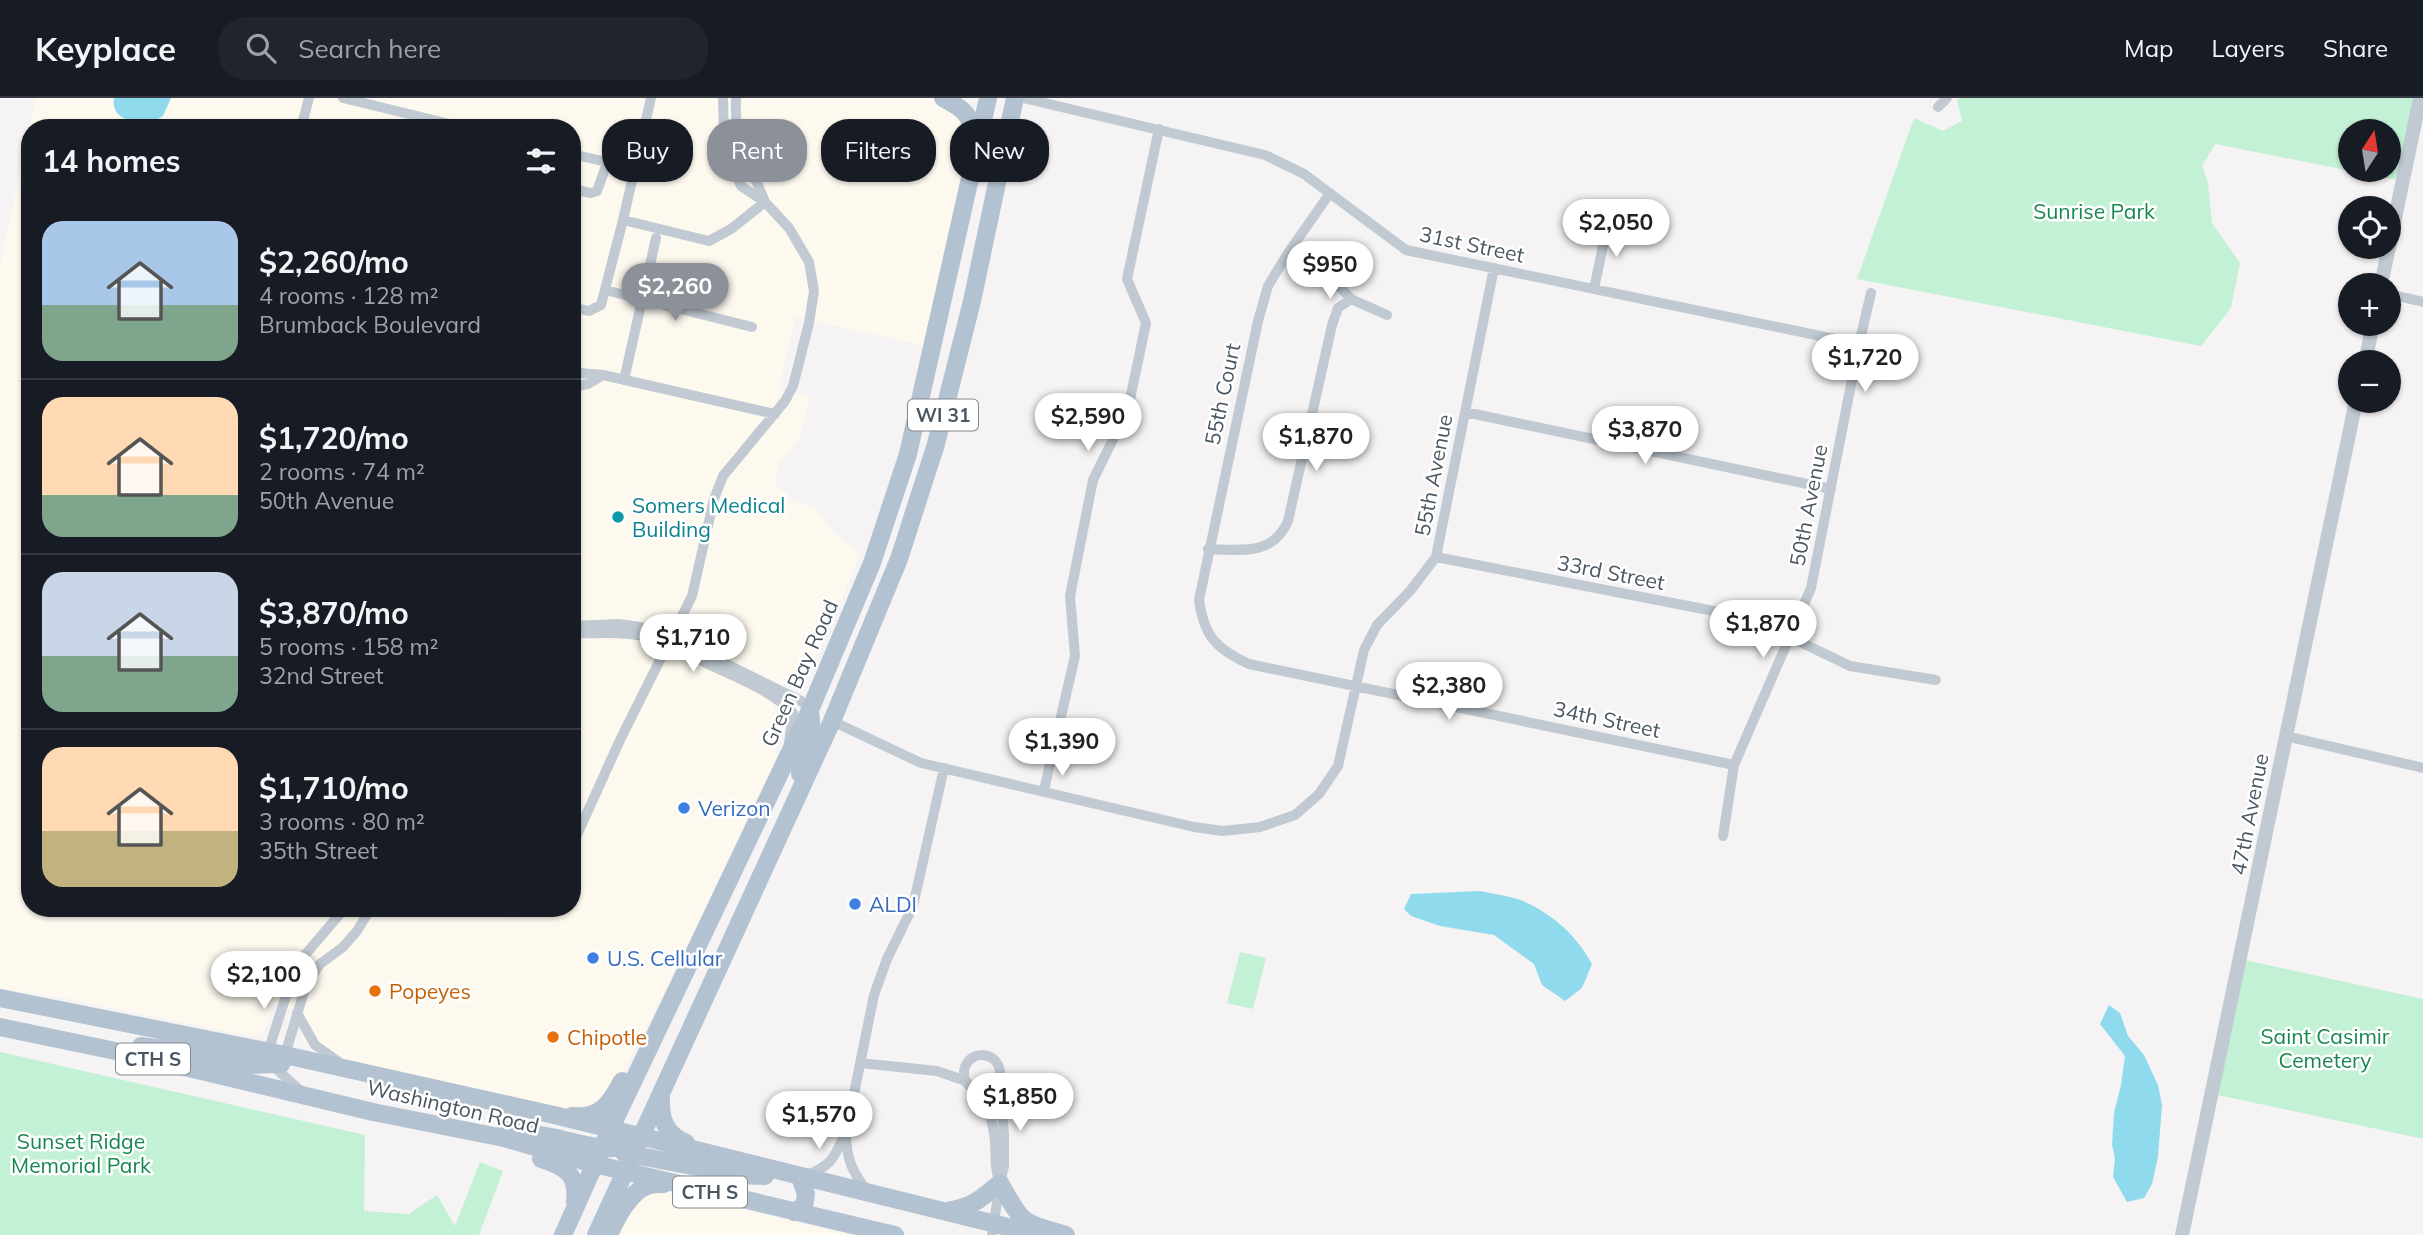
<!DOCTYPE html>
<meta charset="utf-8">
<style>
body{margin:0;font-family:Mulish,sans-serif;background:#20242c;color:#f1f3f6;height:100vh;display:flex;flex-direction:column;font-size:26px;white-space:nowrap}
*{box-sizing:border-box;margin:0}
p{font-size:23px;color:#9ea1a6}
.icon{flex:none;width:38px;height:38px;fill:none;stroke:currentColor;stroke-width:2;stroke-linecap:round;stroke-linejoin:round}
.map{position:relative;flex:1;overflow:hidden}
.details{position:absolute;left:21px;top:21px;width:560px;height:798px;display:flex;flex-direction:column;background:#171b24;border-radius:28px;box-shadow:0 2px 5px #0004}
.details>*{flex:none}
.banner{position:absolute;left:602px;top:21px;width:665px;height:63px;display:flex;gap:14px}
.needle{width:46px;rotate:12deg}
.fabs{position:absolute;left:2338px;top:21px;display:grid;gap:14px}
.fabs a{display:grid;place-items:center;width:63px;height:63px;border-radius:50%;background:#171b24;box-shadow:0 2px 5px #0004;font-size:35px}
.price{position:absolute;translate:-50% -60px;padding:0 16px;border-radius:24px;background:#fff;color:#222;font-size:23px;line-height:46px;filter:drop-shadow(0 2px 4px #0008)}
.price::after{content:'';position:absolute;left:50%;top:42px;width:21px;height:16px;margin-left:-10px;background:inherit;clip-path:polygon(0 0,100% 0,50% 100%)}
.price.active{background:#8c9099;color:#fff}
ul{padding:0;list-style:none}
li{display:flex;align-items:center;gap:21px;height:175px;padding:0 21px}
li+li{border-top:2px solid #363941}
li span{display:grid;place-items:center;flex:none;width:196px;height:140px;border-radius:21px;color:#555}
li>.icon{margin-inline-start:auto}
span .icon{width:84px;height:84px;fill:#fffc;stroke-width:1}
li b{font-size:30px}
h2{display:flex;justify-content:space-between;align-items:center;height:84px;padding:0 21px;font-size:30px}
.pill{padding:0 24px;border-radius:28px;background:#171b24;box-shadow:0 2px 5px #0004;font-size:24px;line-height:63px}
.pill.active{background:#8c9099;color:#fff}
header{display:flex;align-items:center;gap:42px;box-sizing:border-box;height:98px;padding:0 35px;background:#171b24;border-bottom:2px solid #363941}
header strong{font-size:33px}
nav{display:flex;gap:38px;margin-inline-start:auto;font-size:24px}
.search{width:490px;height:63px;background:#20242c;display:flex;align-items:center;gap:18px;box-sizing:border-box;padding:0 24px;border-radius:28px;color:#9ea1a6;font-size:26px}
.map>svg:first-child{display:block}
</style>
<header>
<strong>Keyplace</strong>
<div class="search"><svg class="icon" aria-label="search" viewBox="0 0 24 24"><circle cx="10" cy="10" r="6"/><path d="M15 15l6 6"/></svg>Search here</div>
<nav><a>Map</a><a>Layers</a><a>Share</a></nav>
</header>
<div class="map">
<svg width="2423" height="1137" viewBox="0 0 2423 1137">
<rect width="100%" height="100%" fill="#f5f3f3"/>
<path fill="#fdf9ef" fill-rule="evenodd" d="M36,0H933L964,17L968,53L967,61L923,247L795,219L779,291L810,299L800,340L779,365L775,387L793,402L818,412L832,434L860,456L832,525L807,577L801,582L784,586L775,610L783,624L775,654L778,656L668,887L610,999L578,1016L314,955L303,943L301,938L303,914L273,906L266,930L263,935L252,939L68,901L0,890V168ZM30,30H572V810H30Z
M678,1092L698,1101L851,1137H612L615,1131L650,1093Z"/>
<path fill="#c3f1d5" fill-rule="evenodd" d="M1960,0H2413L2397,82L2215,46L2202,68L2208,84L2212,125L2240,165L2231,210L2201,248L1857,181L1914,20L1943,33L1962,23L1957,2ZM2350,33H2389V72H2350Z
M1240,854L1266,860L1253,911L1227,905Z
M2245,862L2423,901V1041L2218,997Z
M0,954L365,1037L364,1113L409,1116L437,1097L455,1128L480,1064L503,1073L479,1137H0Z"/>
<path fill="#90daee" d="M114,0H171L163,18L146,27C129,22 111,21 114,0Z
M1480,793C1494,796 1510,798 1523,803C1553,816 1577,838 1592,866L1582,890L1565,903L1542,887L1534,866L1494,837L1440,828L1411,818L1404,811L1411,796Z
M2109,907L2120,915L2128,938L2144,957L2158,987L2162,1007L2158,1059L2152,1086L2144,1100L2127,1104L2113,1079L2115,1060L2112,1047L2114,1015L2121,987L2125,958L2100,926Z"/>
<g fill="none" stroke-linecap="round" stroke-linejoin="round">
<path stroke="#c1cad2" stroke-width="10" d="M343,0L466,30
M736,0C734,47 749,63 765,104
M1023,0L1265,57L1304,76L1406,152L1859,246
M1938,9L1947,0
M302,25L321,30
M301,30L309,0
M572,56L611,65
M572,91L591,95L597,93L606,68L611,65L634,69
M1330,95L1288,155L1268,188L1258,223L1199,502C1204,538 1216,551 1249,566L1734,667
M623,122L709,143L731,131L765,104
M1288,155L1334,183L1351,201L1387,217
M1594,191L1608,124
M605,192L752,229
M2389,196L2423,204
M572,209L589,213L601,207L623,122L651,0
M572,276L580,275L603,277L775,316
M624,282L656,140
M572,289L588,286L603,277
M1465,314L1831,391
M28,408H30
M1208,451C1241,452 1273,458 1288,423L1332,227L1338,210L1351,201
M1436,459L1724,515L1790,539L1850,568L1936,582
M572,528L619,526L640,529L672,539L801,603L810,612
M572,535C597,536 624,533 648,539C670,545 689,556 708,566C737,580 771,592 793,615L789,645
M832,623L921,665L1194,729L1223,733L1260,729L1295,717L1319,696L1338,668L1364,552L1377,527L1410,493L1436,459L1494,170
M2286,638L2423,670
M1044,692L1075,558L1070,498L1093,382L1128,311L1146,225L1127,181L1159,31
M1723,738L1734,667L1811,490L1859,246L1871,195
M572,748L620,642L692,498L714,401L723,378L785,303L793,288L809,225L814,193L809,164L789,130L765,104L741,88L733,72L724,41L723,0
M486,810C503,814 518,817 535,810
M297,915L315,947L339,964
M285,957L306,887L320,866L343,849L357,833L371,810
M964 975a18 18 0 1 1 36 0a18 18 0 1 1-36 0Z
M860,965L937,973L966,983
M973,991C984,1004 992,1018 994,1035C997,1053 993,1068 1000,1085
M303,995L273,968L268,954L291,882L304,858L345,810
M807,1077C831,1068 834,1060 844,1038
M868,1093C852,1075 846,1060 846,1035L874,897L887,861L913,808L944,670
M992,1137L1000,1085L1004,1068V1036L999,981"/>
<path stroke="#c1cad2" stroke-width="14" d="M2389,149L2420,0
M2381,187L2389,149
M2365,264L2373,226
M2182,1137L2356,303"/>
<path stroke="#b3c2d1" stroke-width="18" d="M943,0C955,7 969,13 971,28C972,35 972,38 975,45
M800,676C800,655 815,637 810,615
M0,900L285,957L554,1017L1040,1137
M0,929L130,956L373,1014L504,1040L594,1066L895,1137
M141,948L193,955L246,967L281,966L285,957
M661,1000C660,1022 666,1036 686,1045
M572,1018C600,1021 610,1006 622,983
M506,1032C523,1034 539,1036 556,1040C584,1046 617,1060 641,1039
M624,1055L739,1077L765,1078
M541,1061C566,1069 578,1076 575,1104
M948,1113C976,1107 979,1102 1000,1085C1024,1128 1020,1123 1066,1137
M794,1114L804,1108L806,1096L800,1079
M563,1137L610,1032L810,612L872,465L908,356L988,0
M596,1137L832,623L899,461L936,346L972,203L1015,0
M609,1137C616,1121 630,1094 647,1088C652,1086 658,1086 664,1086"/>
</g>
<circle fill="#0f9aa8" stroke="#fff" stroke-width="2.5" cx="618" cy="419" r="7"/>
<g fill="#3f7fe0" stroke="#fff" stroke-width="2.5">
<circle cx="684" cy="710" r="7"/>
<circle cx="855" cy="806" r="7"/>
<circle cx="593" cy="860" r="7"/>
</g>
<g fill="#e8710a" stroke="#fff" stroke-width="2.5">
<circle cx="375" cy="893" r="7"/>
<circle cx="553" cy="939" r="7"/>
</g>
<g text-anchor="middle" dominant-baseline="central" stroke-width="5" stroke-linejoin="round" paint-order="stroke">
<g fill="#fff" stroke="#808990" stroke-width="2">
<rect x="908" y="301.5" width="70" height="31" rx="5"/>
<rect x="116" y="945.5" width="74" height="31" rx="5"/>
<rect x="673" y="1078.5" width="74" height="31" rx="5"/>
</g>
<g font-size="19" font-weight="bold" fill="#4a5661">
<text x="943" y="317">WI 31</text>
<text x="153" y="961">CTH S</text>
<text x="710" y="1094">CTH S</text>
</g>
<g font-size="21" fill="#17864f" stroke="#fff">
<text x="2094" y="113">Sunrise Park</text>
<text x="2325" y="938">Saint Casimir<tspan x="2325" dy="24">Cemetery</tspan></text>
<text x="81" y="1043">Sunset Ridge<tspan x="81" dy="24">Memorial Park</tspan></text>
</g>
<g font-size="21" fill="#4a5661" stroke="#fff">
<text transform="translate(1472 146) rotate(12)">31st Street</text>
<text transform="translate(1222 296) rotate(-78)">55th Court</text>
<text transform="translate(1433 377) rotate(-79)">55th Avenue</text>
<text transform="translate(1808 407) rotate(-79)">50th Avenue</text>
<text transform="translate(1611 474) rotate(11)">33rd Street</text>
<text transform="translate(799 575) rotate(-66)">Green Bay Road</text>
<text transform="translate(1607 621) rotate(12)">34th Street</text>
<text transform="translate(2249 716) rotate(-79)">47th Avenue</text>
<text transform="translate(453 1008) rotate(13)">Washington Road</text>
</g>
<g font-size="21" fill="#0d838f" stroke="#fff" text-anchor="start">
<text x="632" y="407">Somers Medical<tspan x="632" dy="24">Building</tspan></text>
</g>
<g font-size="21" fill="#366cbe" stroke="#fff" text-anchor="start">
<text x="698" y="710">Verizon</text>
<text x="869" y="806">ALDI</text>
<text x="607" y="860">U.S. Cellular</text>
</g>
<g font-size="21" fill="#c56008" stroke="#fff" text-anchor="start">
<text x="389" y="893">Popeyes</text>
<text x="567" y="939">Chipotle</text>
</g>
</g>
</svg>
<div class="fabs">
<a><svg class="needle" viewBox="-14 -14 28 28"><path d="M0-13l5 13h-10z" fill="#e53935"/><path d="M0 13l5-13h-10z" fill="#9ea1a6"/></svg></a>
<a><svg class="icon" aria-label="locate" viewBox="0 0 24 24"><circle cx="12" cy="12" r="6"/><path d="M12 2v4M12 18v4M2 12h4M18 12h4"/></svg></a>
<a>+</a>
<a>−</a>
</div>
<b class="price" style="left:1616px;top:161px">$2,050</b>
<b class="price" style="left:1330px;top:203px">$950</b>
<b class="price active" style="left:675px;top:225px">$2,260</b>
<b class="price" style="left:1865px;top:296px">$1,720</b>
<b class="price" style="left:1088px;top:355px">$2,590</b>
<b class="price" style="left:1645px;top:368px">$3,870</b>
<b class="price" style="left:1316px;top:375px">$1,870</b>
<b class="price" style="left:1763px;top:562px">$1,870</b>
<b class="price" style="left:693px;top:576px">$1,710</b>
<b class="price" style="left:1449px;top:624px">$2,380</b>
<b class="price" style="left:1062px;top:680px">$1,390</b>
<b class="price" style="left:264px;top:913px">$2,100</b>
<b class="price" style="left:1020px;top:1035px">$1,850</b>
<b class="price" style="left:819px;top:1053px">$1,570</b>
<div class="banner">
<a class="pill">Buy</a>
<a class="pill active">Rent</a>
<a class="pill">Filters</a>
<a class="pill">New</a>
</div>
<section class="details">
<h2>14 homes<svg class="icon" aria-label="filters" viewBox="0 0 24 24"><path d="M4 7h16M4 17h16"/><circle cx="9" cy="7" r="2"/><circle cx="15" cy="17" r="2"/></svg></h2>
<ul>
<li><span style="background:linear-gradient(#a9c7e8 60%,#7fa58c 0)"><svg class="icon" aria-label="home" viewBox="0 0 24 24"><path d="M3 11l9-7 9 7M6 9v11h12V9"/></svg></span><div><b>$2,260/mo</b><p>4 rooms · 128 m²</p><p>Brumback Boulevard</p></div></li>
<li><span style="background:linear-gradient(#ffd9b3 70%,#7fa58c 0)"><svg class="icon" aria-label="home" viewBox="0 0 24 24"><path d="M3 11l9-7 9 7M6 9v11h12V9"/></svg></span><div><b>$1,720/mo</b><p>2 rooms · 74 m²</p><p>50th Avenue</p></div></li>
<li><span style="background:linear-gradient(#c9d6e8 60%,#7fa58c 0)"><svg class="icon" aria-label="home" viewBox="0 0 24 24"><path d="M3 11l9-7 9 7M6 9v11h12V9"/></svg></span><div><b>$3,870/mo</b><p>5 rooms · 158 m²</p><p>32nd Street</p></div></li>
<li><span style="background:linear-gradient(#ffd9b3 60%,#c2b280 0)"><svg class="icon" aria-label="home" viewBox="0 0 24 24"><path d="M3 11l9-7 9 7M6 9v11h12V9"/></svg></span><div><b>$1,710/mo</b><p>3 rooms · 80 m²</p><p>35th Street</p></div></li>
</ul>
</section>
</div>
